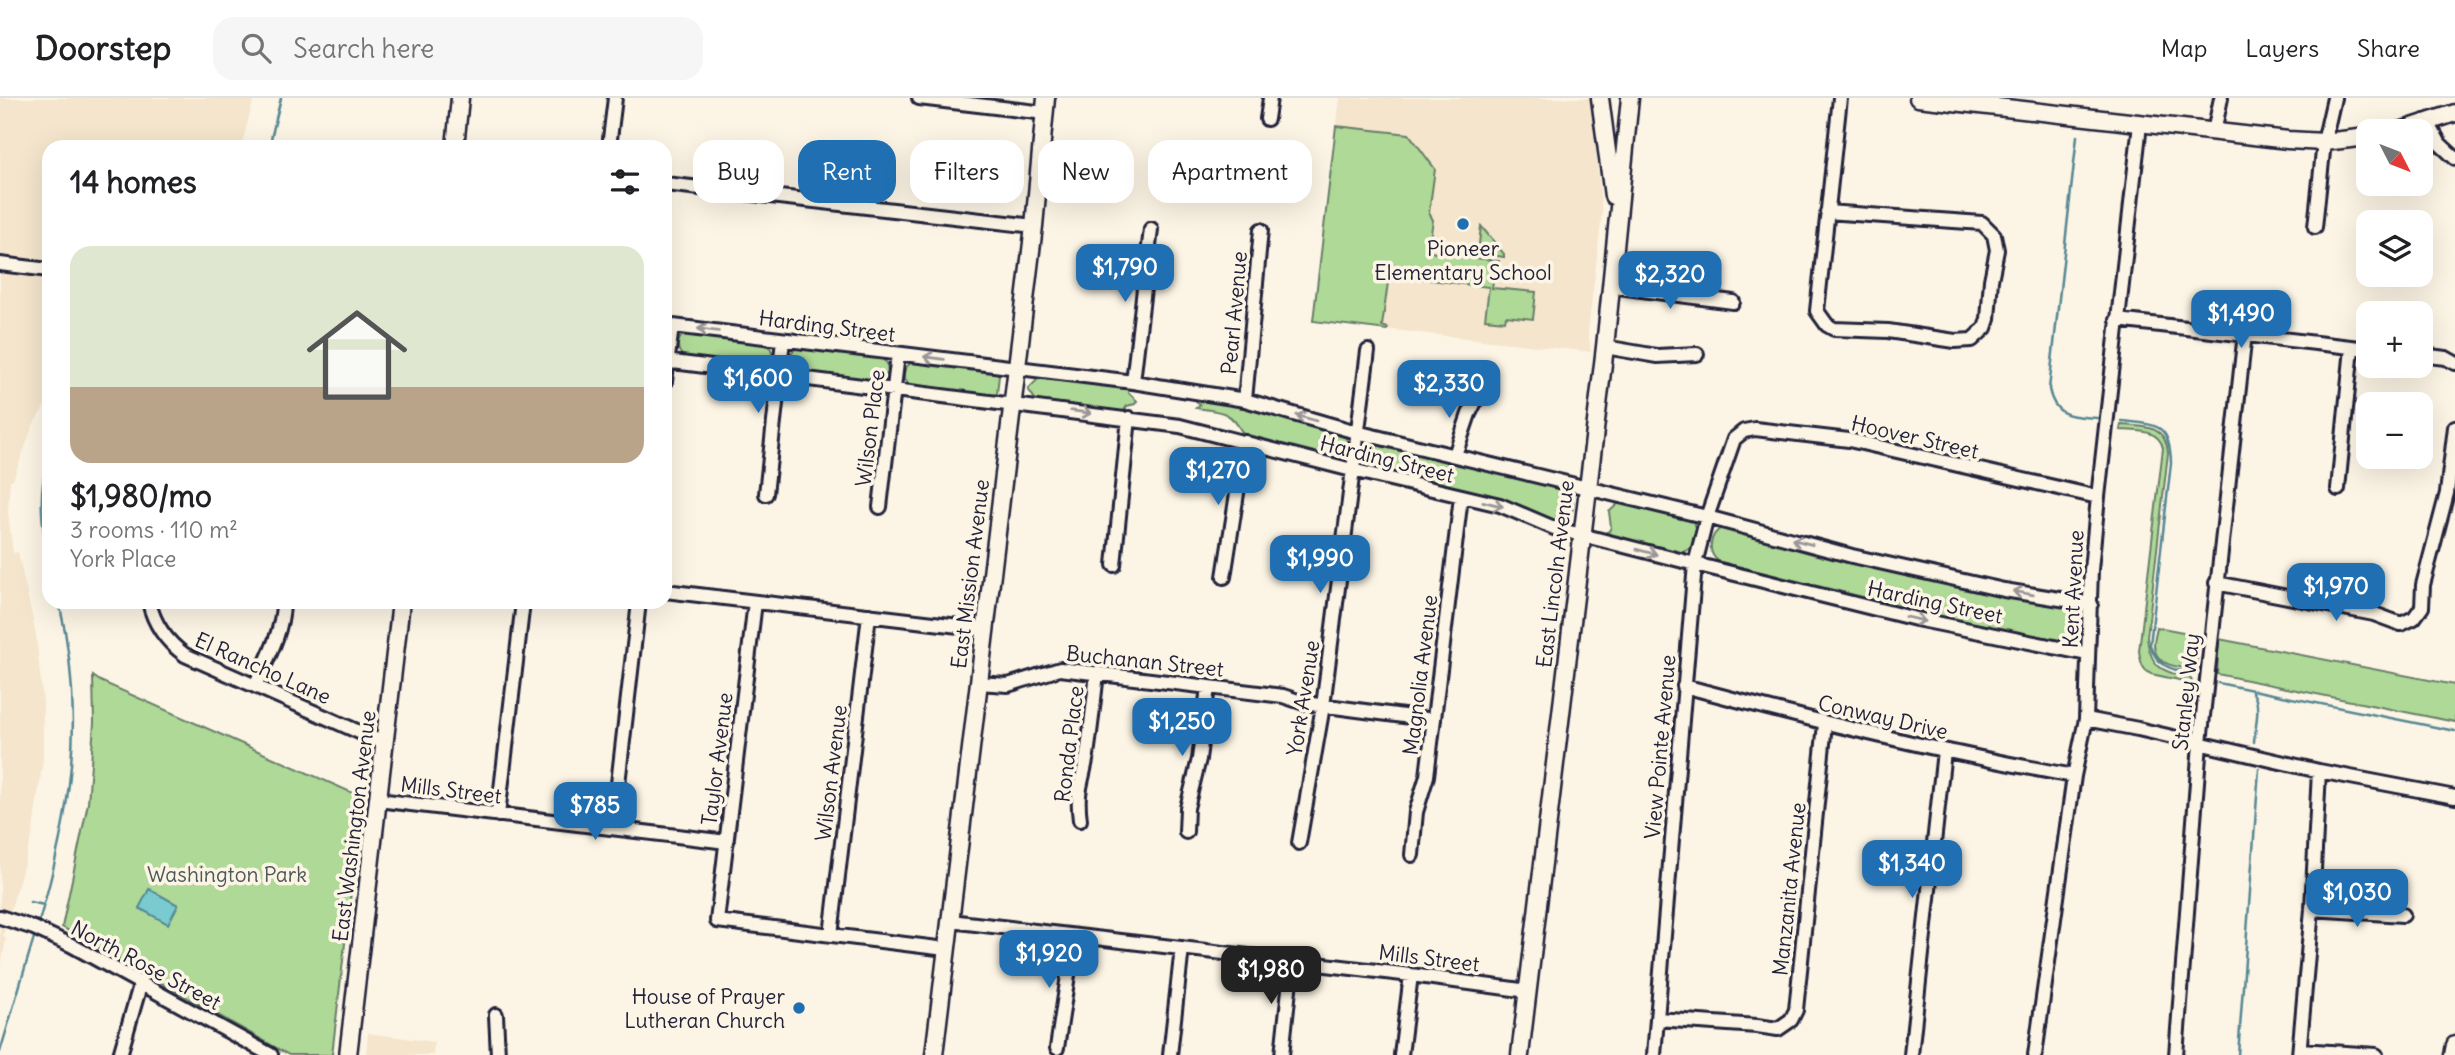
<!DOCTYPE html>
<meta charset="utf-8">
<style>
body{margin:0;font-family:Delius,sans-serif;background:#f6f6f6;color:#202124;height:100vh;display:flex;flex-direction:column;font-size:26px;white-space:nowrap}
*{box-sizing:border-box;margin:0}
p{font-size:23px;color:#757577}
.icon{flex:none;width:38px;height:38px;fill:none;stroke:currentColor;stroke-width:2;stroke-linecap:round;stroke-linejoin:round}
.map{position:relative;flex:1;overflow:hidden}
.side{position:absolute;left:42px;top:42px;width:630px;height:469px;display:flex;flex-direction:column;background:#fff;border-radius:21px;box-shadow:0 7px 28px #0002}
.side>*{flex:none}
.guide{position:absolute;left:693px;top:42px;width:665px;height:63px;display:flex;gap:14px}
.needle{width:46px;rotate:132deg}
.fabs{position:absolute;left:2356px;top:21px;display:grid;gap:14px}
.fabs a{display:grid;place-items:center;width:77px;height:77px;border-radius:14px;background:#fff;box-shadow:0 7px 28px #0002;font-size:35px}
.price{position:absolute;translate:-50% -60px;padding:0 16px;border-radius:14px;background:#1f6fb2;color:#fff;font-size:23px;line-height:46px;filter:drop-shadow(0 2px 4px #0008)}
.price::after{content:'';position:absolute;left:50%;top:42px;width:21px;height:16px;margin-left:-10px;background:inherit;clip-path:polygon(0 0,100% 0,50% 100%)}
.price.active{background:#222;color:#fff}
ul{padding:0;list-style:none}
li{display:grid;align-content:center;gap:14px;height:371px;padding:0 28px}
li+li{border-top:2px solid #e0e0e0}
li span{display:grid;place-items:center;height:217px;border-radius:21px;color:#555}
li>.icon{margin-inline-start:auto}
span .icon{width:126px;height:126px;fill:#fffc;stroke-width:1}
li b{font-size:30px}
h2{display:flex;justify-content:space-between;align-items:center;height:84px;padding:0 28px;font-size:30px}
.tag{padding:0 24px;border-radius:21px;background:#fff;box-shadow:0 7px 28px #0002;font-size:24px;line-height:63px}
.tag.active{background:#1f6fb2;color:#fff}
header{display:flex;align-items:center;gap:42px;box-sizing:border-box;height:98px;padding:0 35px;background:#fff;border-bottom:2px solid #e0e0e0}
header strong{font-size:33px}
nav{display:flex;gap:38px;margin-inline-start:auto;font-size:24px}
.search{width:490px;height:63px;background:#f6f6f6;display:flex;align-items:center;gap:18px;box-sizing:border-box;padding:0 24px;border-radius:21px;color:#757577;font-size:26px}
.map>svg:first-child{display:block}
</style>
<header>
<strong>Doorstep</strong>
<div class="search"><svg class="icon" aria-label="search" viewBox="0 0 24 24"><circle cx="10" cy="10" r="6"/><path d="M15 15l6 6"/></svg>Search here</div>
<nav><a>Map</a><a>Layers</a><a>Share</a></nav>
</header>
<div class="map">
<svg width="2455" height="957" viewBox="0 0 2455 957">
<rect width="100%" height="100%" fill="#fcf5e5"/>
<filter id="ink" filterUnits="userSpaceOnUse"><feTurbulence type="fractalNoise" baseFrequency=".0143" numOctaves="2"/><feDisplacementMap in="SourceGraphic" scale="14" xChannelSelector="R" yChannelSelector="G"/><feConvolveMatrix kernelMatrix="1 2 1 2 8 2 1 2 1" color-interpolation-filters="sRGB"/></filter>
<g filter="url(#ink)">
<path fill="#f4e5cc" d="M0,0H254L241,49H49V301L33,327L13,382H10L8,414L13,455L18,454L36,537L43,606V662L32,738L3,838L6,841L0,873Z
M1340,0H1591L1602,115L1588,234L1591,254L1313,223Z
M368,935L434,944L433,957H366Z"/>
<path fill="#afd997" stroke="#687e69" stroke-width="2" d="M1336,28L1409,36L1435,71L1429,115L1433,122L1429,148L1430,154L1499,163L1498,169H1495L1492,190L1536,194L1533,221L1506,218L1505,223L1485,221L1489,189L1389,177L1382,228L1388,230L1387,232L1313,223Z
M1481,128L1504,156V159L1478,155Z
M686,235L766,245C776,254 774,265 762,270L685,260C675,252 676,241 686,235Z
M803,249L878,258L887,265L888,275L877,284L796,274L790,266C788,255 794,250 803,249Z
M917,263L995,274L999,277L997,296L991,299L910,288L904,280C903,270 908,265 917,263Z
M1039,280L1128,290V294L1137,303L1135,306L1127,308L1123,314L1037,304L1028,291Z
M1191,297L1314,327L1344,337C1350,345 1347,354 1340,360L1331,361L1244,338C1232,313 1222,313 1196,310L1200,307Z
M2121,327C2144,329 2166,326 2168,355L2147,539C2150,569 2162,574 2190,580L2193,585L2151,576C2141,571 2141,563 2139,553L2163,350C2159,331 2137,333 2120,332Z
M1372,343L1573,393L1571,394C1575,403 1574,414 1567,422L1569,424L1559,425L1372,371L1365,365C1361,357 1364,347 1372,343Z
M1620,404L1689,420C1704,430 1696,455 1678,454L1603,436L1609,433L1611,429L1609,414Z
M1723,429L2078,509C2086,517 2086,532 2080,541L2069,544L1953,521L1720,464C1706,456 1709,436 1723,429Z
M2157,529L2199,537L2196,572C2180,569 2154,569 2154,546C2154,541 2156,534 2157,529Z
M2219,541L2455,587V624L2217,576Z
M93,578L100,583L362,699L332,957H289L62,829L88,705L94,625Z"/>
<path fill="#79cbd0" stroke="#568794" stroke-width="2" d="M149,791L178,807L168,826L139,810Z"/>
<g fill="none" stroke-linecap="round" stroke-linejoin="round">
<path stroke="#568794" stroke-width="2.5" d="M2077,38L2049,291C2055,320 2072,318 2097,320
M269,49L281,0
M2122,323C2157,327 2170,325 2171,365L2150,547C2157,569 2173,572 2193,576
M49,359C37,394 42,428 49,464
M2218,585L2455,633
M2252,594C2262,605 2255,629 2254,644
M30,804L44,807
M38,827C71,716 86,619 59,504
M0,954L35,836
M2238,957L2259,671"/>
<g stroke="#22223b" stroke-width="18">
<path id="minor" d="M919,0L1045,15
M1267,21L1270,0
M2428,24L2440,46L2455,60
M2214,34L2221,0
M609,49L615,0
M665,86L1034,128
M1827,114L1982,125L1994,137L1997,152L1991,182L1988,221L1985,230L1972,242L1955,243L1888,233L1834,231L1827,227L1817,213L1840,0
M2315,129L2324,44L2334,0
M0,166L49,172
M1611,188L1733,204
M1710,201L1713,179
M2117,222L2368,251
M665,227L1133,284L1245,302L1356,334L1707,419L1852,458L2004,492L2091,506
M1605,249L1657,258L1697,256
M2420,257L2446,260L2455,265
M665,263L1180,328L1352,372L1500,407L1554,430L1695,466L1916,521L2088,556
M665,284L672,228
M1133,284L1151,131
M1245,302L1261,132
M1455,357L1469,316L1477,300
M2338,391L2352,250
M766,396L783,242
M880,409L898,256
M1114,467L1129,320
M1224,479L1245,344
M2216,485L2374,516L2401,526L2414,520L2422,509L2423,487L2447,395L2455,329
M665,493L984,531
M149,504C154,526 167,544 185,557L384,645
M755,504L717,823L946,851
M978,585L1008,587L1060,571L1283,598L1304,605L1434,622
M255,588C267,561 282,536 283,506
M1684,588C1814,623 1943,655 2074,678
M2086,621L2138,631L2319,673L2455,699
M378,702L727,744
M498,717L523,504
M1080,722C1076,692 1082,686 1087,657C1091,630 1094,602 1097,575
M613,729L639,504
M1186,734L1187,710L1199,661L1208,589
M1299,745L1323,608L1368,253
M1412,757L1416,714L1427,678L1461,399
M2312,811L2403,817
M0,819L34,830L71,847L271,957
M950,823L1411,877L1528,893
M831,837L869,517
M496,917L498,957
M1657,921L1757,928L1778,931L1791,922L1796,912L1825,626
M1057,950L1074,838
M2300,952L2376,957
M120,957L141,884
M1170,957L1182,850
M1282,957L1292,863
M1401,957L1411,877
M1654,957L1695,466L1707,419L1734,341L1744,333L1755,331L1849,342L2098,399
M1911,957L1944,653
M2035,957L2074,678L2086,621L2091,472L2098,399L2140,26
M2176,957L2200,645L2245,235
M2299,957L2312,811L2319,673"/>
</g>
<g stroke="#22223b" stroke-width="21">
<path id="major" d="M1600,0L1613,98
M1918,0L2288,42L2324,44L2368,39
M2400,33L2455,15
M455,49L460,0
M348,957L401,504
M934,957L1034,128L1046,0
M1520,957L1605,249L1630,0
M2453,957L2455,947"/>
</g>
<use href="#minor" stroke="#fcf5e5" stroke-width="12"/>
<use href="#major" stroke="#fcf5e5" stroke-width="16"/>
</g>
<defs><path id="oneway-shaft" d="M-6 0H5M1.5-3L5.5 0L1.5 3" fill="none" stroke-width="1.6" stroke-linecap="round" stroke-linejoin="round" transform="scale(1.75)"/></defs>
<g stroke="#9a9698">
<use href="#oneway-shaft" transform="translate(708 232) rotate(-173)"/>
<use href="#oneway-shaft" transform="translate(934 260) rotate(-173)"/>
<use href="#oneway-shaft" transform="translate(1081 314) rotate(7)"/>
<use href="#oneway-shaft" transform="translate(1306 320) rotate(-164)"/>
<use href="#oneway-shaft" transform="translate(1493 406) rotate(14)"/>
<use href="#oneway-shaft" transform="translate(1802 444) rotate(-165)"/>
<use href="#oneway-shaft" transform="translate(1647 454) rotate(15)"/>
<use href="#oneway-shaft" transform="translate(2023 495) rotate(-170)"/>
<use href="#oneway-shaft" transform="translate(1915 521) rotate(13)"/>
</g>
</g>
<g fill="#1f6fb2" stroke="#fcf5e5" stroke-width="2.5">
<circle cx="1463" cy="126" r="7"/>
<circle cx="799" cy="910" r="7"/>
</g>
<g text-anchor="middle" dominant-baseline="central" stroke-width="7" stroke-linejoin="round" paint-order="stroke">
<g font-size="21" fill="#22223b" stroke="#fcf5e5">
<text x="1463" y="150">Pioneer<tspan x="1463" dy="24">Elementary School</tspan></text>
<text x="785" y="898" text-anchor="end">House of Prayer<tspan x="785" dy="24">Lutheran Church</tspan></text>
</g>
<g font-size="21" fill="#22223b" stroke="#fcf5e5">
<text transform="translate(1234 215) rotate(-85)">Pearl Avenue</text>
<text transform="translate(827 228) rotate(7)">Harding Street</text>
<text transform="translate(870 330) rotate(-83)">Wilson Place</text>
<text transform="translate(1915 339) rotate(13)">Hoover Street</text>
<text transform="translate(1387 361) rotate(14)">Harding Street</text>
<text transform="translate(970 476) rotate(-83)">East Mission Avenue</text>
<text transform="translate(1555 476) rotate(-83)">East Lincoln Avenue</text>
<text transform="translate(2073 491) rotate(-87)">Kent Avenue</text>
<text transform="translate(1935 504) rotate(12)">Harding Street</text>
<text transform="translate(1145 563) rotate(6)">Buchanan Street</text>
<text transform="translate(263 570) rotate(24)">El Rancho Lane</text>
<text transform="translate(1420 577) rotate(-83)">Magnolia Avenue</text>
<text transform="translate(2186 594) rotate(-84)">Stanley Way</text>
<text transform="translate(1303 600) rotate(-81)">York Avenue</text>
<text transform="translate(1883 619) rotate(13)">Conway Drive</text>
<text transform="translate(1069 646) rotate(-83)">Ronda Place</text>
<text transform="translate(1660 649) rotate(-85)">View Pointe Avenue</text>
<text transform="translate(717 661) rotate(-83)">Taylor Avenue</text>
<text transform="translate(831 675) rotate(-83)">Wilson Avenue</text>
<text transform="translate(451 692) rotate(7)">Mills Street</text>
<text transform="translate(354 728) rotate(-83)">East Washington Avenue</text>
<text transform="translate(1789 791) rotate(-84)">Manzanita Avenue</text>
<text transform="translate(1429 860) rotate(7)">Mills Street</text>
<text transform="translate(146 867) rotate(28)">North Rose Street</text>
</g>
<g font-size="21" fill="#4c5957" stroke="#fcf5e5">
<text x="227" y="776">Washington Park</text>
</g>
</g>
</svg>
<div class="fabs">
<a><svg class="needle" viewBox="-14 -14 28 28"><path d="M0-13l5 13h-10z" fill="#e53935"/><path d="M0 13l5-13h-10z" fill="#757577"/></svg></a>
<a><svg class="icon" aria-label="layers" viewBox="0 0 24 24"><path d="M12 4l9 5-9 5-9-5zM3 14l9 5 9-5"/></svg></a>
<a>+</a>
<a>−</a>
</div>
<b class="price" style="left:1125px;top:206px">$1,790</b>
<b class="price" style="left:1670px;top:213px">$2,320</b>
<b class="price" style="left:2241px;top:252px">$1,490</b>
<b class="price" style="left:758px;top:317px">$1,600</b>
<b class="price" style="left:1449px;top:322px">$2,330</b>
<b class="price" style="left:1218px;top:409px">$1,270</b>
<b class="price" style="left:1320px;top:497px">$1,990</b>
<b class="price" style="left:2336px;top:525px">$1,970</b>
<b class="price" style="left:1182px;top:660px">$1,250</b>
<b class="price" style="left:595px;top:744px">$785</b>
<b class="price" style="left:1912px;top:802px">$1,340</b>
<b class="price" style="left:2357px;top:831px">$1,030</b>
<b class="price" style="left:1049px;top:892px">$1,920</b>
<b class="price active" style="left:1271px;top:908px">$1,980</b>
<div class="guide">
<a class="tag">Buy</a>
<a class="tag active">Rent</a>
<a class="tag">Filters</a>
<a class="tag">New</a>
<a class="tag">Apartment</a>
</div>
<section class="side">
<h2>14 homes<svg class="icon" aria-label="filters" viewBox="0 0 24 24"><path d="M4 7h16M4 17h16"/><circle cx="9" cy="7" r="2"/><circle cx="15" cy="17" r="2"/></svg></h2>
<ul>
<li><span style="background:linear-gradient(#dfe7d0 65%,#b9a48a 0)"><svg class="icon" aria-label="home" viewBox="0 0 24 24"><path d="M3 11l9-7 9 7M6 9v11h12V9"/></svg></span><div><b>$1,980/mo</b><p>3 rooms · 110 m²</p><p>York Place</p></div></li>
</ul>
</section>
</div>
